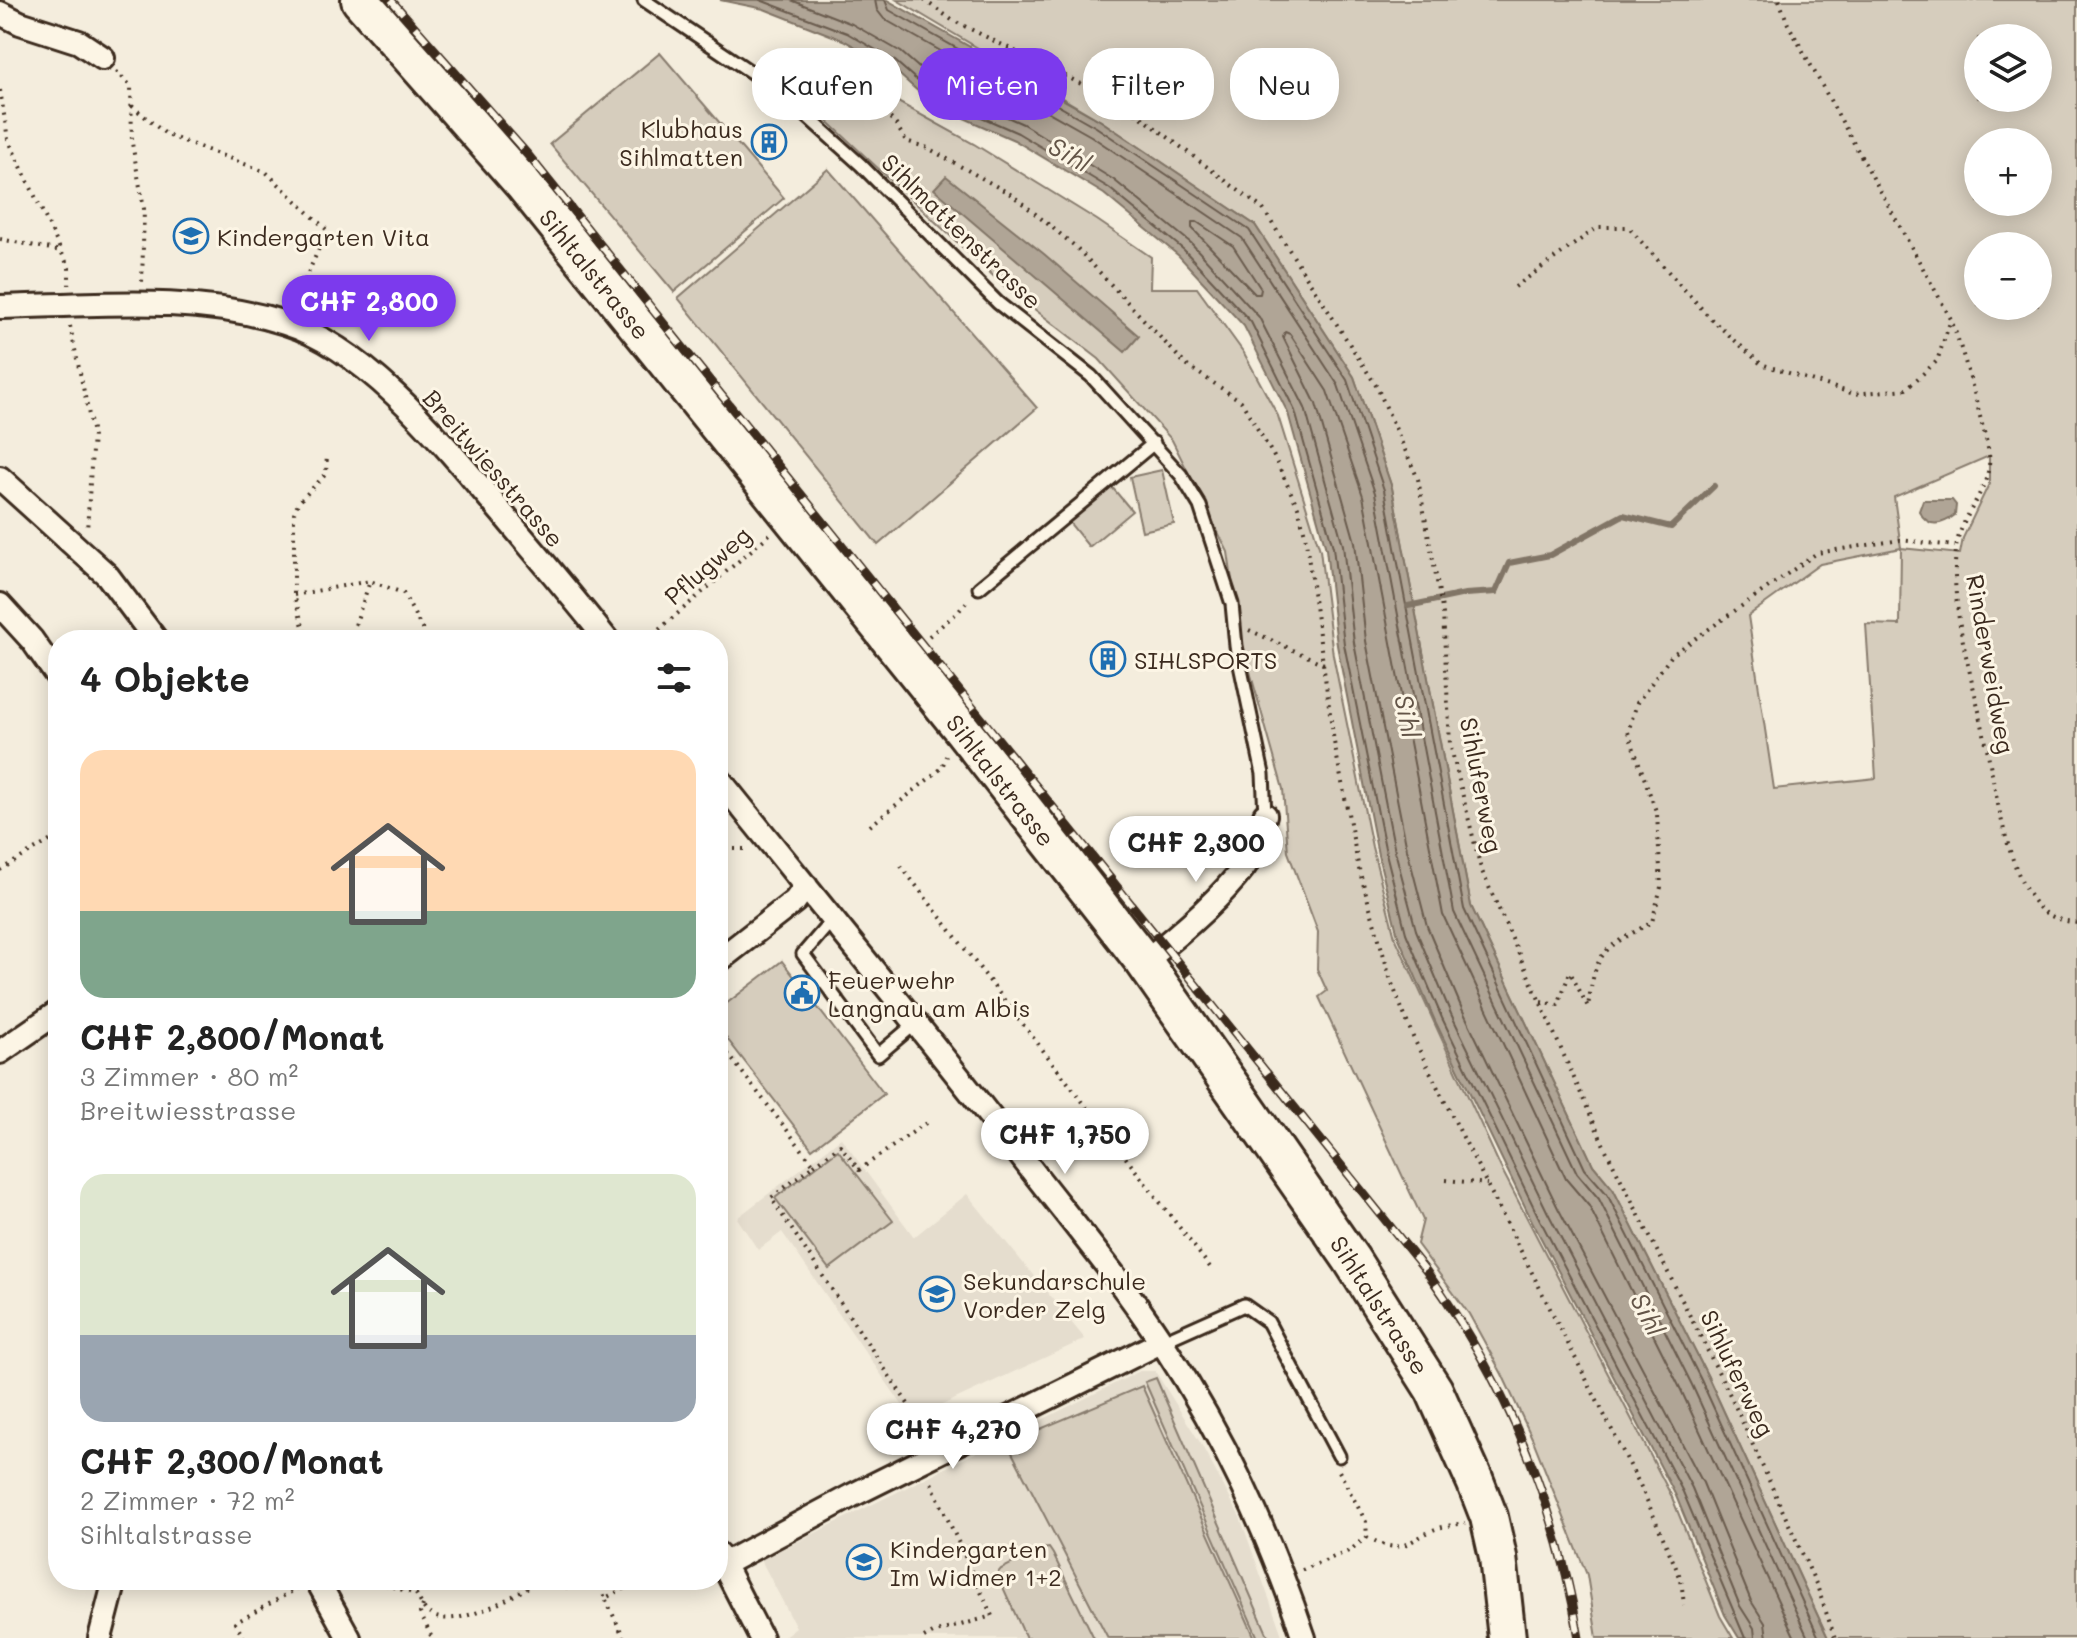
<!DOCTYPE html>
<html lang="de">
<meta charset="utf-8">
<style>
body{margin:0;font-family:Mali,sans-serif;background:#f2f2f2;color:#222;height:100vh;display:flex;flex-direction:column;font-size:30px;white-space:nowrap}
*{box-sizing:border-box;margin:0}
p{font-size:26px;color:#767676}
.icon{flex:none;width:44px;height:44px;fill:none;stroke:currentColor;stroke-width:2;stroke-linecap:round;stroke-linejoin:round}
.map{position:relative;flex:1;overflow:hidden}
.panel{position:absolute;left:48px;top:630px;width:680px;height:960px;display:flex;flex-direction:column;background:#fff;border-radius:32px;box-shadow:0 4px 20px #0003}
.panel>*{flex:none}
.hud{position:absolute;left:752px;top:48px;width:760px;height:72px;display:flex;gap:16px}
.tools{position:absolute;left:1964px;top:24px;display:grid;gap:16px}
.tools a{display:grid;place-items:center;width:88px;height:88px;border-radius:50%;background:#fff;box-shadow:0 4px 20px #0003;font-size:40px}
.price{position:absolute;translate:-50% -68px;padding:0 18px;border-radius:28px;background:#fff;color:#222;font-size:26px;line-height:52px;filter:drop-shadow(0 2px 4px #0008)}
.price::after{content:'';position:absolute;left:50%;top:48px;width:24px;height:18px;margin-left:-12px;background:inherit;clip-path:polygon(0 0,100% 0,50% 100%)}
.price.selected{background:#7c3aed;color:#fff}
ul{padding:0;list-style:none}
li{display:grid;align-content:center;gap:16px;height:424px;padding:0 32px}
li span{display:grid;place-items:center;height:248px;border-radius:24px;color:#555}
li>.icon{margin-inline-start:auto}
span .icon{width:144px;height:144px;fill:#fffc;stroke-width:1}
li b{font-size:34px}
h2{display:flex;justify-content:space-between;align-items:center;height:96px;padding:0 32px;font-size:34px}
.tag{padding:0 28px;border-radius:32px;background:#fff;box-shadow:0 4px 20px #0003;font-size:28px;line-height:72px}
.tag.selected{background:#7c3aed;color:#fff}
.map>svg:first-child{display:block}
</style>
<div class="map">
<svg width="2077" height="1638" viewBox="0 0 2077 1638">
<rect width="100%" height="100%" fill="#f4eddd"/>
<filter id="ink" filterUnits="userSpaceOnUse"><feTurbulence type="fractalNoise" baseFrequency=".0125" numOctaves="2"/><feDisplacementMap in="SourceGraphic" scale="16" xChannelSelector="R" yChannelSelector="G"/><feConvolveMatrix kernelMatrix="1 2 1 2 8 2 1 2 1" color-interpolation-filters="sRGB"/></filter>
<g filter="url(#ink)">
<path fill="#e5ddce" d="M841,1138L914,1237L967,1194L1085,1339L912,1419L782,1232L758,1250L737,1218Z
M1140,1371H1155L1201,1444L1240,1517L1283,1638H782L796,1627L761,1560Z"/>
<path fill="#d6cdbd" stroke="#887c6e" stroke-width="2" fill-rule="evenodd" d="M897,0H2077V1638H1828L1708,1377L1613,1189L1593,1165L1471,906L1392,488L1354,377L1255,225L1101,121ZM1978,38H2038V98H1978ZM1978,142H2038V202H1978ZM1978,246H2038V306H1978ZM1989,456V484L1963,538L1960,554L1901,548L1894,497ZM1901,548L1900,625L1866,624L1876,778L1774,789L1748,616L1820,564Z
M660,53L784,198L674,292L550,144Z
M803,73L860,81L974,144L1097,220L1151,257L1150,288H1197L1244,353L1278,416L1320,550L1333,655L1372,847L1395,937L1500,1166L1671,1495L1720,1616L1733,1638H1597L1587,1575L1533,1440L1502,1374L1469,1314L1417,1244L1423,1220L1319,997L1327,991L1317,969L1318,932L1288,852L1283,789L1240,636L1228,552L1172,440L1099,359L1003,285L791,87Z
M828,169L1037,408L878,545L678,298Z
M1162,470L1174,524L1142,531L1130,477Z
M1111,486L1132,511L1089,547L1068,521Z
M782,961L884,1094L812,1149L718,1027V1010Z
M838,1150L893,1221L829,1269L775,1198Z
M1156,1378L1269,1638H1258L1145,1382Z
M1142,1386L1255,1638H1108L1007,1443Z
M1049,1548L1053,1554L1094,1638H1026L997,1574L1001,1569L1041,1549Z"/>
<path fill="#b0a596" stroke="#817466" stroke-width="2" d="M720,0H887L1101,121L1255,225L1354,377L1392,488L1471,906L1593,1165L1613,1189L1708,1377L1828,1638H1739L1725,1615L1676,1496L1532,1221L1435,1021L1398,936L1378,855L1337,645L1326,549L1288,413L1244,326L1179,256L1104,194L1014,140L932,104L891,67L843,40L764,9Z
M946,176L1044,254L1139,336L1125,352L934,189Z
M1923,500H1952L1956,505L1955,515C1941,526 1928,528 1919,511Z"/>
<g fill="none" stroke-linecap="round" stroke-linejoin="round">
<path stroke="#6a5b4e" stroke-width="2" d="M760,0L847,33L895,61L936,97L1018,133L1109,188L1184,250L1251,322L1295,411L1333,547L1344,644L1386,853L1406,933L1442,1018L1539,1218L1683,1492L1745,1638
M791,0L852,24L901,52L942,88L1023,124L1114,180L1191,243L1259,317L1305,408L1343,545L1354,643L1395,851L1416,930L1451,1014L1548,1213L1692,1488L1740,1606L1754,1628L1755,1638
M875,0L877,10L884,19L1091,136L1242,238L1338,385L1375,493L1454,912L1577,1173L1599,1199L1692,1385L1808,1638
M885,0L889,10L1096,127L1249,230L1347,380L1384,490L1464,909L1585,1169L1607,1194L1701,1380L1819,1638
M1192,222H1197L1233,246L1261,289L1260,294H1255L1192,228Z
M1767,1638L1765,1623L1751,1601L1703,1483L1558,1208L1462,1009L1427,926L1407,849L1366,641L1355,542L1316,404L1283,337L1285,332L1290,334L1327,391L1363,496L1443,915L1566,1179L1589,1206L1681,1390L1795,1638"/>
<path stroke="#817466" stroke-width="6" d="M1408,606L1465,594L1496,592L1509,563L1550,555L1623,515L1671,527L1714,486"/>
<g stroke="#3b2a1e" stroke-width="17">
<path id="service" d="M644,0L779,91L861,165L998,303L1091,376L1181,475L1200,506L1232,604L1236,646L1263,774L1265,815
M979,588L1154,443
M833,919L803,954L878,1055L917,1022
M1161,1342L1244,1305L1268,1322L1339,1456"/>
</g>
<g stroke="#3b2a1e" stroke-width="28">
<path id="minor" d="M0,13L20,23L79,42L103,58
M0,307C94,305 194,294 285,323C369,349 446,447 502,513C537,555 573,597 607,640
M0,478L107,575L156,640
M0,605L32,640L58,677
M718,778C818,902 919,1025 1017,1151C1066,1215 1119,1277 1163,1344C1225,1439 1268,1531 1304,1638
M718,961L795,901L806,886
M1144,962C1177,936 1218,902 1244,867C1255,852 1260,833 1265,815
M0,1052L58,1012
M718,1554L761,1638
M724,1564L851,1496L1161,1342
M317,1580L349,1638
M100,1638L115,1580"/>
</g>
<g stroke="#3b2a1e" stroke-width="42">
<path id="primary" d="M360,0L523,184L961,728L1144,962L1247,1109L1351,1259L1434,1390L1475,1481L1489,1517L1498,1557L1507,1638"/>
</g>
<path stroke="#3b2a1e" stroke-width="4" stroke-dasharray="2 6" stroke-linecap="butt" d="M924,0L952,20L1128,107L1263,209L1377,387L1418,479L1443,614L1450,744L1481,869L1606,1150L1731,1397L1817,1586L1835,1638
M1779,0L1788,24L1951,319C1962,350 1971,380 1979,412C1982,426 1987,440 1989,454C1993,489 1959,515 1956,550C1950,609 1971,672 1983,729C1994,778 2004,864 2035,903C2046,917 2060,920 2077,923
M116,71L131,86L132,143L144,209L142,283
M787,81L800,67L821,77L849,78L895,123L906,141L928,148L951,161L1012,195L1032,211L1076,247L1186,365L1241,401L1273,455L1298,507L1305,534L1334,742L1359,869L1391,981L1413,1037L1440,1092L1642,1489L1681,1579L1684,1605
M0,90L8,139L69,268V285
M132,106L167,135L266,172L327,230L294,305
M0,239L61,251
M1515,287L1598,227H1628L1711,319L1761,364L1854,394L1906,389L1937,361L1950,322
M70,326L93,434L87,531
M294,595L370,581L403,593L428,640
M1249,630L1324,664
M929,636L958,612L969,599
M307,640L294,595V513L298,503L326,474L327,454
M350,640L370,581
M647,640L770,534
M870,826L942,768L946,756
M718,849H749
M901,866L1213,1271
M0,870L58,836
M1541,1002L1558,1005L1570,972L1588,1007C1596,948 1603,950 1652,922L1661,887L1657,814L1628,732L1637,703L1672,655L1817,553L1900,540L1955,546
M718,1041L814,1165L771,1198L930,1437
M814,1165L840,1145L859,1170L930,1120
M1446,1180L1487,1184
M1367,1537C1401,1555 1402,1545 1433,1530C1442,1526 1454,1525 1465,1523
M1302,1570L1349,1551L1367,1537L1366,1522L1339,1471
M370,1580L416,1594C419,1599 422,1606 426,1611C450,1635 517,1595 539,1580
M597,1580L605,1598
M697,1580L699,1585
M566,1588L584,1580
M423,1605L420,1613L432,1638
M244,1638L235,1623L298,1588
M624,1638L605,1598L642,1580
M924,1638L933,1633L992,1616L929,1478"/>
<use href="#service" stroke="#fcf5e5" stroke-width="11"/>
<use href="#minor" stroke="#fcf5e5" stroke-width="22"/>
<use href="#primary" stroke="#fcf5e5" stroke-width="36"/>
<g stroke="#3b2a1e" stroke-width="9">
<path id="rail" d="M391,0L529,156L1427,1272C1506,1382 1557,1505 1579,1638"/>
</g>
<use href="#rail" stroke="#fcf5e5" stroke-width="6" stroke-dasharray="18" stroke-linecap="butt"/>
</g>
</g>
<defs>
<g id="building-ring" transform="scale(1.8)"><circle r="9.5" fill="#fcf5e5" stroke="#1f6fb2" stroke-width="1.5"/><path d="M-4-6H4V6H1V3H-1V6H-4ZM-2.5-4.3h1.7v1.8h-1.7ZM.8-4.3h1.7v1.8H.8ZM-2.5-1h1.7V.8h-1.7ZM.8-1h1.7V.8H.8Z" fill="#1f6fb2"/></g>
<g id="school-ring" transform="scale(1.8)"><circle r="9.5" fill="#fcf5e5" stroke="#1f6fb2" stroke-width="1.5"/><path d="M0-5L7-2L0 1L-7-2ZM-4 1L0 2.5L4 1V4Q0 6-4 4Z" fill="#1f6fb2"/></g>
<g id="civic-ring" transform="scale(1.8)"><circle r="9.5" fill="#fcf5e5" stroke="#1f6fb2" stroke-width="1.5"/><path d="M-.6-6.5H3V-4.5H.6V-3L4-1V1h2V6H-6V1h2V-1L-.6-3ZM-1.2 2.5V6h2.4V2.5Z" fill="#1f6fb2"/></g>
</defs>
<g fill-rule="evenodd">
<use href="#building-ring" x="769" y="142"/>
<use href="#school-ring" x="191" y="236"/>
<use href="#building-ring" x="1108" y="659"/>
<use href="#civic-ring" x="802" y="993"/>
<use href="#school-ring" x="937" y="1294"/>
<use href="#school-ring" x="864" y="1562"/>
</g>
<g text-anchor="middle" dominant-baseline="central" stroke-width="6" stroke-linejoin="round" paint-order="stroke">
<g font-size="24" fill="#3b2a1e" stroke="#fcf5e5" text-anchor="start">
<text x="743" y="128" text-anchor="end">Klubhaus<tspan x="743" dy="28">Sihlmatten</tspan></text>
<text x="217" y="236">Kindergarten Vita</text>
<text x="1134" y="659">SIHLSPORTS</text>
<text x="828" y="979">Feuerwehr<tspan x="828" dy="28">Langnau am Albis</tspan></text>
<text x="963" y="1280">Sekundarschule<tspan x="963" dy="28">Vorder Zelg</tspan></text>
<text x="890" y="1548">Kindergarten<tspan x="890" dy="28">Im Widmer 1+2</tspan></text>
</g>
<g font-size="24" fill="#3b2a1e" stroke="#fcf5e5">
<text transform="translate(962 231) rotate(44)">Sihlmattenstrasse</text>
<text transform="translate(595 274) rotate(51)">Sihltalstrasse</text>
<text transform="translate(494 468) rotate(49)">Breitwiesstrasse</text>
<text transform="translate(707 565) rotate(-41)">Pflugweg</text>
<text transform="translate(1991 664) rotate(80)">Rinderweidweg</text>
<text transform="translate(1001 780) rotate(52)">Sihltalstrasse</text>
<text transform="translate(1482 785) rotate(79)">Sihluferweg</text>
<text transform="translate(1380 1305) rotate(57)">Sihltalstrasse</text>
<text transform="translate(1738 1373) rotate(64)">Sihluferweg</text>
</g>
<g font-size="26" font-style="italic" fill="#645548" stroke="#fcf5e5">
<text transform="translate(1070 154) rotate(30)">Sihl</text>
<text transform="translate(1408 716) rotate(79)">Sihl</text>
<text transform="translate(1648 1314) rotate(63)">Sihl</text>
</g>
</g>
</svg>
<div class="tools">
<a><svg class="icon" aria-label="layers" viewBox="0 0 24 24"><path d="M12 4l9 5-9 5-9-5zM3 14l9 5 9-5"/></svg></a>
<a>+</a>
<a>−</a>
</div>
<b class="price selected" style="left:369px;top:343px">CHF 2,800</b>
<b class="price" style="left:1196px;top:884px">CHF 2,300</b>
<b class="price" style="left:1065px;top:1176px">CHF 1,750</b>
<b class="price" style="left:953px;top:1471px">CHF 4,270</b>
<div class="hud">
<a class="tag">Kaufen</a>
<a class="tag selected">Mieten</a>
<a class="tag">Filter</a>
<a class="tag">Neu</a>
</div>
<section class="panel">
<h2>4 Objekte<svg class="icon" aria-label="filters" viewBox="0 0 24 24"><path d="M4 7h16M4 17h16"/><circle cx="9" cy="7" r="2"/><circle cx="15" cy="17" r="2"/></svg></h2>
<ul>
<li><span style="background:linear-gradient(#ffd9b3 65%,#7fa58c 0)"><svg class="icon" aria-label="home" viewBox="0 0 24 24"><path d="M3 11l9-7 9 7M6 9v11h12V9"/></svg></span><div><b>CHF 2,800/Monat</b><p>3 Zimmer · 80 m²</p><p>Breitwiesstrasse</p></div></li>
<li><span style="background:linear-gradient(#dfe7d0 65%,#9aa5b1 0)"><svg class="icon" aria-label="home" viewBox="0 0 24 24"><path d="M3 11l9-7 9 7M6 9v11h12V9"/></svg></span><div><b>CHF 2,300/Monat</b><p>2 Zimmer · 72 m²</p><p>Sihltalstrasse</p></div></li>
</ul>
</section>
</div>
